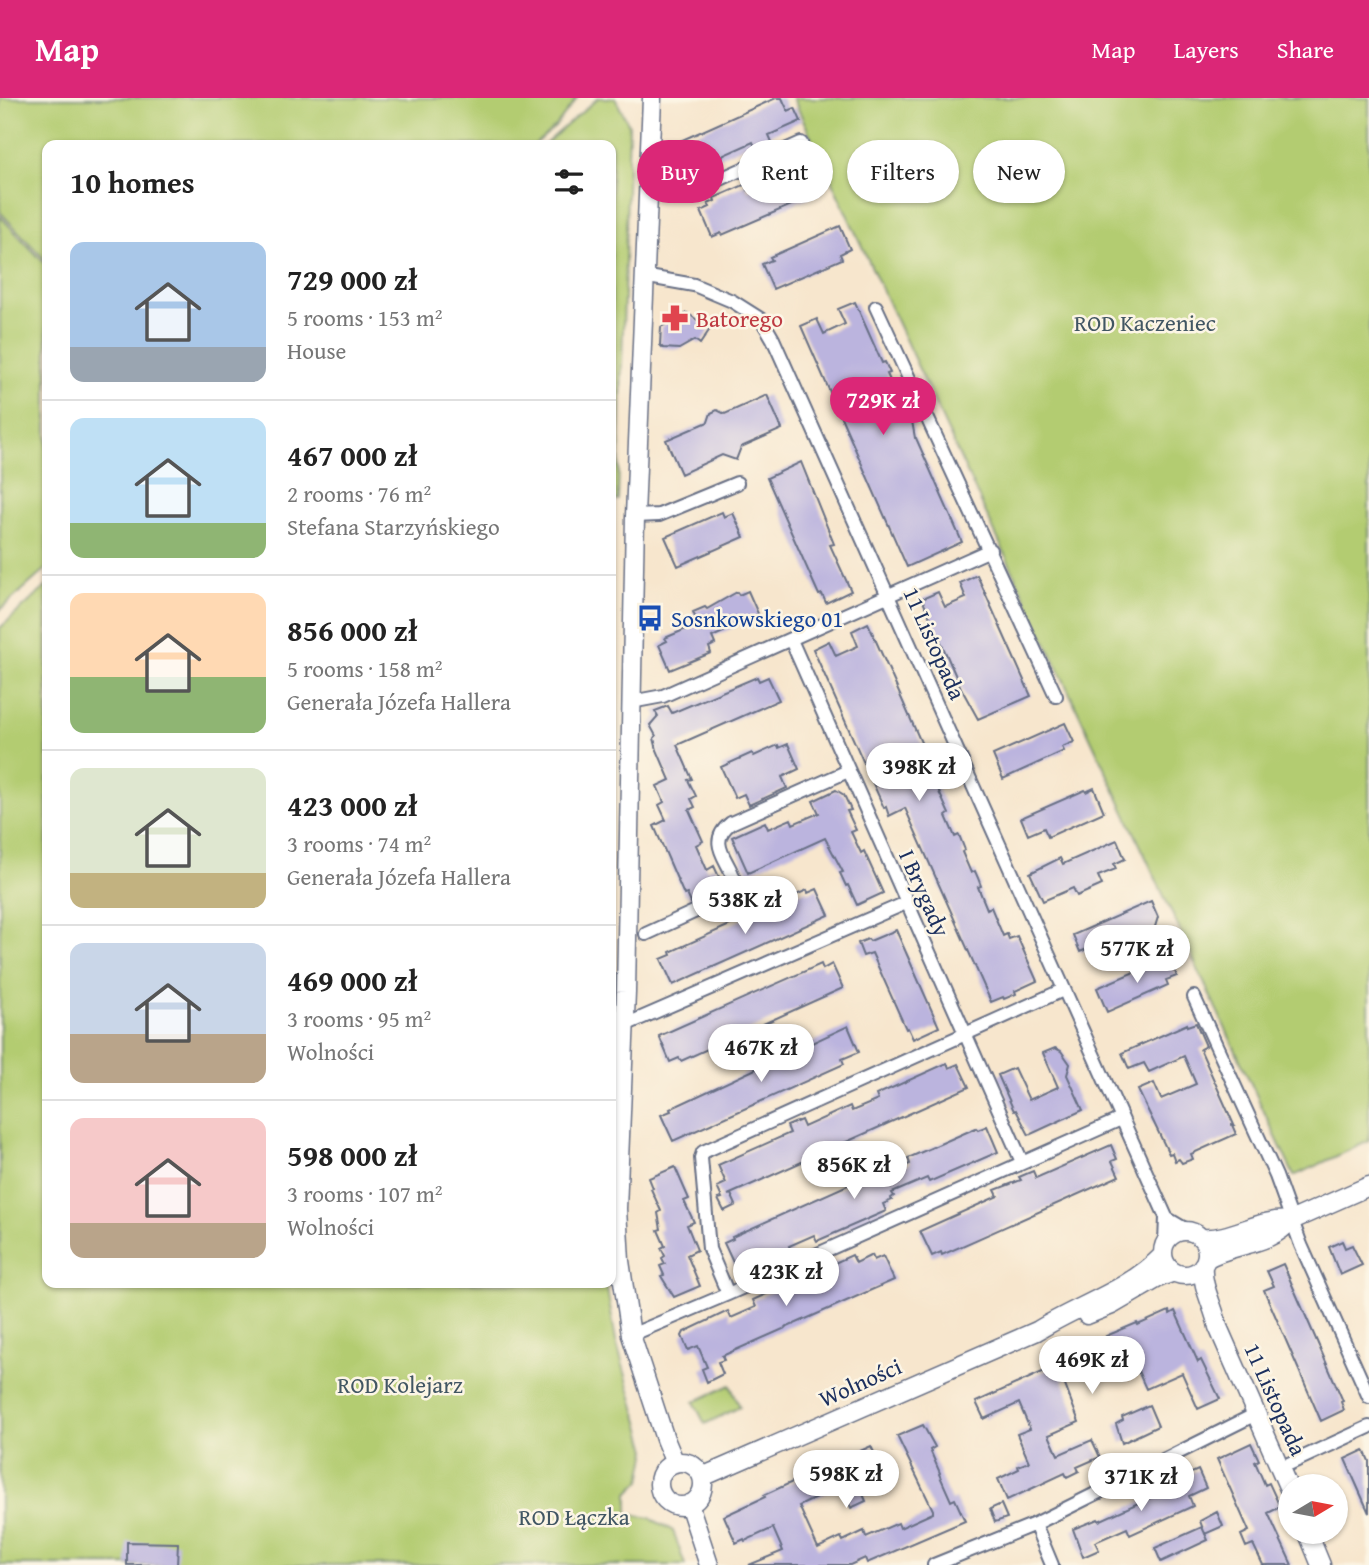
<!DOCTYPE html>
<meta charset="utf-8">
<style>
body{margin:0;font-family:"Gentium Book Plus",serif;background:#f6f6f6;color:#222;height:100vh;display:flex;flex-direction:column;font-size:26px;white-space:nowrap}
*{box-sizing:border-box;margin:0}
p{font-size:23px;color:#767676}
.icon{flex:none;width:38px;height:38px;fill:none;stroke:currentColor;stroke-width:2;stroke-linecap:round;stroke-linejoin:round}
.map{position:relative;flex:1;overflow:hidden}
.drawer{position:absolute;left:42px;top:42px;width:574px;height:1148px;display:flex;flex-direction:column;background:#fff;border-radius:14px;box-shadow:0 2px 5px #0004}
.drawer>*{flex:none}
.guide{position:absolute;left:637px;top:42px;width:626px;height:63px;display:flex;gap:14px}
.needle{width:46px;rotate:80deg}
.controls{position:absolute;left:1278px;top:1376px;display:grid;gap:14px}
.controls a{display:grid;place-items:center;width:70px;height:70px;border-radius:50%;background:#fff;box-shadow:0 2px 5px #0004;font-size:35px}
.price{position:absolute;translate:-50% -60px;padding:0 16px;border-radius:24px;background:#fff;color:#222;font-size:23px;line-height:46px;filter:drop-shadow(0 2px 4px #0008)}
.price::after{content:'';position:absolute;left:50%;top:42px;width:21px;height:16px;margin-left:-10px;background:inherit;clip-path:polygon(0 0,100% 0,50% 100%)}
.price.on{background:#db2777;color:#fff}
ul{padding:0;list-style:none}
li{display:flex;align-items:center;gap:21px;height:175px;padding:0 28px}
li+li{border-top:2px solid #e0e0e0}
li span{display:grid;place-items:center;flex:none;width:196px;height:140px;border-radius:14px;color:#555}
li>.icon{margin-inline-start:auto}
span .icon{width:84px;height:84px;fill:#fffc;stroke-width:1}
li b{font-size:30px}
h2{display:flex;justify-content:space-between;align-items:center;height:84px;padding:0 28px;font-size:30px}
.tag{padding:0 24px;border-radius:32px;background:#fff;box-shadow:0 2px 5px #0004;font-size:24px;line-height:63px}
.tag.on{background:#db2777;color:#fff}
header{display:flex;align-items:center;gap:42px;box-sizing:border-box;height:98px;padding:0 35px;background:#db2777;color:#fff}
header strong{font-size:33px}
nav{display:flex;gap:38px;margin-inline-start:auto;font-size:24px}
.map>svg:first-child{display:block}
</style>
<header>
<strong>Map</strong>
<nav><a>Map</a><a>Layers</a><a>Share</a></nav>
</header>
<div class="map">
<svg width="1369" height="1467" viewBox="0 0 1369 1467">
<rect width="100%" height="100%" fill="#fcf5e5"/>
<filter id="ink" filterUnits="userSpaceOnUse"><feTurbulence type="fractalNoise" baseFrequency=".0143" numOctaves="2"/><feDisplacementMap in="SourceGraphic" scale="14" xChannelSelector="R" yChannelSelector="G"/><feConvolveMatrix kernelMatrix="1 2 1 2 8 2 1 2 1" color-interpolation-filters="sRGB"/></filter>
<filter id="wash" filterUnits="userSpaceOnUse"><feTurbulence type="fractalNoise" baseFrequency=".00686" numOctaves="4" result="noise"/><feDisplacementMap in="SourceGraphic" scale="28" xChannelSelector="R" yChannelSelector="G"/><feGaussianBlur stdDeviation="1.57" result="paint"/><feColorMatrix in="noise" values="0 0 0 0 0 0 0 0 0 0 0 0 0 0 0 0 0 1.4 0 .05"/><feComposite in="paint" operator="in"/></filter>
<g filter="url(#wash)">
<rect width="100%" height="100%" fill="#f7e6cd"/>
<path fill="#b3cc71" stroke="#677e68" stroke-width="2" d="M0,0H577L556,28L534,47H47V164L0,114Z
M598,0H615L629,27L618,402L611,403V47H544Z
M793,0H1369V1043L1294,1078Z
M0,118L47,168V470L0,512Z
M47,488V1185H606L616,1243L647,1352L641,1382L628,1395V1416L650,1420L673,1433L685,1467H0V530Z
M730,1287L740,1309L705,1326L694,1304Z"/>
<g id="blocks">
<path fill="#bbb4de" d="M776,0H782L788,13L795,10L801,23L769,37L772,44L756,51L753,44L684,75L672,49L681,45L680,43Z
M802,68L804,74L813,70L824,93L722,137L721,135L712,139L701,113L710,109L708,106L715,103L714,100L746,86L748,92Z
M840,128L850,151L840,156L842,161L773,191L762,166L772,162L770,159Z
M855,204L882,265L885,264L890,275L887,276L905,316L908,314L912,323L915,340H916L962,444L907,469L801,228L817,221L824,236L845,226L838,211Z
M674,215L682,218L687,215L710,231L700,246L695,242L679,251L663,250L660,247L661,229L666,226L669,217Z
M767,297L782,331L741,349L736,362L722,357L681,376L666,342L708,324L711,315L717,312L725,316Z
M801,364L834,446L830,447L851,493L826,505L822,496L819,497L767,380Z
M722,414L724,419L733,415L744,439L678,468L665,439Z
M977,477L1031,598L978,621L961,590L922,501L938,494L945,509L966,500L960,485Z
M748,493L759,518L712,539L715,546L709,549L711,555L670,572L659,547L667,543L665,540L698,526L693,514L705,509L707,511L737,494L739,497Z
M868,525L939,685L938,686L939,694L949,716L946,718L955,739L959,737L965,752L962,754L971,775L975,773L978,780L981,788L978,789L987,811L991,809L1003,838L1007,836L1009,841L1017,838L1037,883L1015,893L1016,896L1004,901L1003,899L991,904L905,710L889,718L886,709L884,710L813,551L829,543L836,558L858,548L852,533Z
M757,579L759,583L768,579L779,602L677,647L692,681L688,682L696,698L691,701L695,709L689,712L703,743L696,747L707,772L714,768L720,781L713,784L717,794L691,805L687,796L684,797L654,728L666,722L659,707L664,704L657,688L670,682L657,652L654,640L656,638L650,627L658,618L655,613L668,608L672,615Z
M1065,625L1074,644L1062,649L1064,653L1003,681L993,657Z
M788,646L799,671L782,679L787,690L749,707L744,696L735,700L721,669L752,655L754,658L778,647L779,650Z
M1094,690L1104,714L1048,739L1044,730L1028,737L1021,720L1085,692L1086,694Z
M836,692L844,697L851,712L847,713L856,732L851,734L861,755L864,753L883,795L857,807L848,787L846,788L840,775L843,774L825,740L748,775L732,739L765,724L768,731L791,721L793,726L819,715L813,703Z
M1117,742L1125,761L1114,766L1116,771L1098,778L1102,787L1077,798L1073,790L1043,803L1030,775L1060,760L1063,766Z
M817,791L829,817L673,887L661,861L671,857L670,854L807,792L808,795Z
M1151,803L1158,819L1154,832L1100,855L1096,847L1080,854L1073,837Z
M896,832L939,929L913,941L908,930L906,931L872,855L863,858L858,845L868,841L870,843Z
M1169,859L1177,878L1166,882L1168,887L1107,914L1097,890Z
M821,866L823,871L832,866L843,890L681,963L679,960L670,964L659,938Z
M1196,925L1206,948L1200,951L1234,1027H1232L1236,1036L1191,1056L1193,1061L1182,1065L1179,1061L1175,1063L1172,1055L1169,1056L1138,992L1154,985L1161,1001L1196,986L1184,958L1149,974L1144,965L1129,971L1122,955L1187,926V928Z
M848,928L859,954L842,961L844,966L673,1043L661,1017L671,1013L670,1011Z
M1055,950L1061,953L1070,966L1067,977L1083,1012L1029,1037L1016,1012L1014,1013L998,977L1014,970L1029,1002L1058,989L1043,955Z
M947,965L949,970L958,966L969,989L728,1097L731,1096L736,1107L724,1113L718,1101L722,1100L717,1089L726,1085L718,1067L790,1035L787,1028L801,1022L804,1029L850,1008L852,1013L878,1002L876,997Z
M987,1028L998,1054L929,1084L927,1080L892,1095L894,1098L891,1100L892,1102L883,1106L886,1113L879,1116L817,1143L814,1137L789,1148L792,1155L754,1171L747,1173L745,1167L736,1171L724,1145L733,1141L732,1139L870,1077L871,1080L880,1076L881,1078L910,1066L908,1060L976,1030L978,1032Z
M1111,1047L1117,1061L1112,1063L1119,1078L942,1157L941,1154L932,1158L920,1133L998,1098L995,1092L1021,1082L1019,1079L1033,1073L1036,1080Z
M675,1069L689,1101L684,1103L694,1124L687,1127L697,1152L687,1157L700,1188L674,1199L661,1178L664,1177L660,1168L665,1166L662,1160L665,1158L661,1150L665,1148L658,1132L661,1131L658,1115L661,1113L651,1091L653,1090L649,1080Z
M1342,1143L1345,1150L1352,1147L1362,1167L1340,1177L1329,1149Z
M852,1157L856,1165L872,1157L874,1162L883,1158L894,1182L722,1258L724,1262L718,1264L723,1276L707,1284L702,1271L707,1269L698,1248L688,1252L682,1238L684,1234L728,1213L731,1220L756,1209L753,1202Z
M1283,1166L1343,1303L1341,1304L1344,1312L1321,1323L1264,1192L1274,1188L1267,1173Z
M1169,1213L1170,1216L1175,1213L1198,1264L1201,1262L1220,1301L1198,1311L1182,1275L1146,1291L1130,1255L1063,1282L1079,1324L1049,1337L1058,1357L1092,1342L1100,1359L1077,1369L1079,1373L1067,1379L1065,1375L1007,1402L998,1381L1019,1371L1018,1368L1029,1364L1017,1336L1030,1331L1019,1305L984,1321L976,1304L1109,1244L1106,1238L1137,1225L1138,1227Z
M1149,1307L1158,1328L1122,1345L1116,1326L1123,1322L1122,1319Z
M923,1327L935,1349L930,1352L940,1375L939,1376L951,1403L955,1401L965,1423L867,1465L865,1460L850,1467H749L783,1453L773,1430L745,1443L744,1441L736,1445L724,1418L765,1399L764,1397L871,1348L880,1367L855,1378L866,1403L851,1410L841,1388L799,1408L818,1450L841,1439L843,1443L864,1433L866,1439L898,1425L900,1430L933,1415V1412L897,1338Z
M1251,1345L1259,1362L1255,1364L1265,1387L1269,1385L1280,1409L1268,1415L1292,1467H1263L1253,1446L1246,1449L1241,1437L1249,1433L1217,1361Z
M1364,1352L1369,1363V1415L1345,1361Z
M1198,1372L1206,1390L1189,1398L1193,1408L1130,1437L1127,1430L1095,1444L1099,1452L1083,1459L1073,1431L1098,1421L1099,1423L1167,1392L1165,1387Z
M1001,1406L1007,1420L995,1424L990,1411Z
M1217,1414L1223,1428L1205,1436L1200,1423Z
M1202,1429L1208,1442L1161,1464L1155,1450Z
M127,1444L178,1445L177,1467H127Z"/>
</g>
</g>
<g filter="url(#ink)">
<use href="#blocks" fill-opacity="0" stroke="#686f85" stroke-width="2"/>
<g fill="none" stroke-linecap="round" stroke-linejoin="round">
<g stroke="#686f85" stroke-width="16">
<path id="street" d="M650,89L698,91L801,45
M643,178L694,187L732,203L762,222L773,241L1166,1119L1165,1145
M876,209L1056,598
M635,418L659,417L737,385
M791,542L1022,1064
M631,604L663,598L990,452
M646,836L733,796C744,771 699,749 731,725L848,673
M1194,899L1276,1078L1301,1147L1369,1299
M625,927L906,805
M1166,1120L1188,1133
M728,1196L709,1151L701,1060L703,1054L1063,892
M631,1237L728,1196L1121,1021
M1280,1370L1369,1329
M1035,1426L1052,1467
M934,1467L1035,1426L1256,1316"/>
</g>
<g stroke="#686f85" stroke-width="21">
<path id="secondary" d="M652,0L635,418L626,894L617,1111L620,1163L631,1237L665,1341L675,1365
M1163 1155a22 22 0 1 1 44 0a22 22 0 1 1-44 0Z
M1201,1140C1232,1143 1260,1119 1290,1123
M1206,1161C1233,1145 1270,1148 1290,1123L1369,1088
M1203,1167C1201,1189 1214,1208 1218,1229L1290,1393
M1087,1217L1112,1207L1160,1179L1174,1174
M659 1386a22 22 0 1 1 44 0a22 22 0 1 1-44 0Z
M702,1379L1037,1233C1078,1207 1128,1193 1163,1157
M689,1406L709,1467
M1307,1433L1321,1467"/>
</g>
<use href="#street" stroke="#fff" stroke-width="12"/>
<use href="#secondary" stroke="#fff" stroke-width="18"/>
</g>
</g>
<defs>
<g id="pharmacy-bare" transform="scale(2.1)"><path d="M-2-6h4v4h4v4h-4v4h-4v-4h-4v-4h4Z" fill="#e0444e" stroke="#fcf5e5" stroke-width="2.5" paint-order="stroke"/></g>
<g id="bus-bare" transform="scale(2.1)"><path d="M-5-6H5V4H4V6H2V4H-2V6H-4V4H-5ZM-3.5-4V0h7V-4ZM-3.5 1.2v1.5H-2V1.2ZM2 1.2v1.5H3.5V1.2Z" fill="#1a4fb4" stroke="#fcf5e5" stroke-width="2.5" paint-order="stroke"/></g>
</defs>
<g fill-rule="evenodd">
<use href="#pharmacy-bare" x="675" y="220"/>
<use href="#bus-bare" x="650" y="520"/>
</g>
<g text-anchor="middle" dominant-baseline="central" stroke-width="5" stroke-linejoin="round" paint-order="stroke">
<g font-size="23" fill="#be3a42" stroke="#fcf5e5" text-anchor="start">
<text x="696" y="220">Batorego</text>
</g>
<g font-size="23" fill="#415663" stroke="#fcf5e5">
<text x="1145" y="224">ROD Kaczeniec</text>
<text x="400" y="1286">ROD Kolejarz</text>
<text x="574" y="1418">ROD Łączka</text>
</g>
<g font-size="23" fill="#164399" stroke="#fcf5e5" text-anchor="start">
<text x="671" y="520">Sosnkowskiego 01</text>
</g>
<g font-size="23" fill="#1b2f5e" stroke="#fcf5e5">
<text transform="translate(935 545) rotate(66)">11 Listopada</text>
<text transform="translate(925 795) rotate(66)">I Brygady</text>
<text transform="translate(860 1284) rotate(-24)">Wolności</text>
<text transform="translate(1276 1301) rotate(66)">11 Listopada</text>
</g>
</g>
</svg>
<div class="controls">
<a><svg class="needle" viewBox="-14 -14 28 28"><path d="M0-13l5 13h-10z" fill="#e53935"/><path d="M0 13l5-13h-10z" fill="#767676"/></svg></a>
</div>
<b class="price on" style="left:883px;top:339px">729K zł</b>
<b class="price" style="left:919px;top:705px">398K zł</b>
<b class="price" style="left:745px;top:838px">538K zł</b>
<b class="price" style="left:1137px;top:887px">577K zł</b>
<b class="price" style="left:761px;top:986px">467K zł</b>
<b class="price" style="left:854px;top:1103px">856K zł</b>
<b class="price" style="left:786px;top:1210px">423K zł</b>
<b class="price" style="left:1092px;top:1298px">469K zł</b>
<b class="price" style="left:846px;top:1412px">598K zł</b>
<b class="price" style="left:1141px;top:1415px">371K zł</b>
<div class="guide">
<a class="tag on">Buy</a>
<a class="tag">Rent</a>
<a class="tag">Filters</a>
<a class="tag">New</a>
</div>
<section class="drawer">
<h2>10 homes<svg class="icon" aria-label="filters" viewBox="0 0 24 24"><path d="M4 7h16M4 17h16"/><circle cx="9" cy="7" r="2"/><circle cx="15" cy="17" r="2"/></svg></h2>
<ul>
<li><span style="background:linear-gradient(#a9c7e8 75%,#9aa5b1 0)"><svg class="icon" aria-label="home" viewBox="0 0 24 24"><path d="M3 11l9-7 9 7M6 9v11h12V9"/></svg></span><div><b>729 000 zł</b><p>5 rooms · 153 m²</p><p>House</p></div></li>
<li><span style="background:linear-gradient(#bfe0f5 75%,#8fb573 0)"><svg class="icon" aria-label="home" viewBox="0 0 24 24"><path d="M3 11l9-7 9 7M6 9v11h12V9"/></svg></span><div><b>467 000 zł</b><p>2 rooms · 76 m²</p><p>Stefana Starzyńskiego</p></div></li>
<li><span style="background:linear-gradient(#ffd9b3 60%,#8fb573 0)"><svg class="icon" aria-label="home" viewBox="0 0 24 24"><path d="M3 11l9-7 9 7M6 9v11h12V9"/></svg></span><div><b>856 000 zł</b><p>5 rooms · 158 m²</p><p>Generała Józefa Hallera</p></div></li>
<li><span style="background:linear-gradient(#dfe7d0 75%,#c2b280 0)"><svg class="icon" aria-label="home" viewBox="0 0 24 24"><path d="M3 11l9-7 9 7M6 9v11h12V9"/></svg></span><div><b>423 000 zł</b><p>3 rooms · 74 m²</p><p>Generała Józefa Hallera</p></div></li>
<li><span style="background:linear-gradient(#c9d6e8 65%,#b9a48a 0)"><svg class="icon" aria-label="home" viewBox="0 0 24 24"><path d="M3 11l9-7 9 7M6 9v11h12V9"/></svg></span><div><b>469 000 zł</b><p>3 rooms · 95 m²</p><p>Wolności</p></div></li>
<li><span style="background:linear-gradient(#f6c9c9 75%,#b9a48a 0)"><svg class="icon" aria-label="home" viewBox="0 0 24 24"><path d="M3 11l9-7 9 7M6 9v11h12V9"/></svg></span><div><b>598 000 zł</b><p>3 rooms · 107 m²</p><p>Wolności</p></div></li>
</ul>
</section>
</div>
